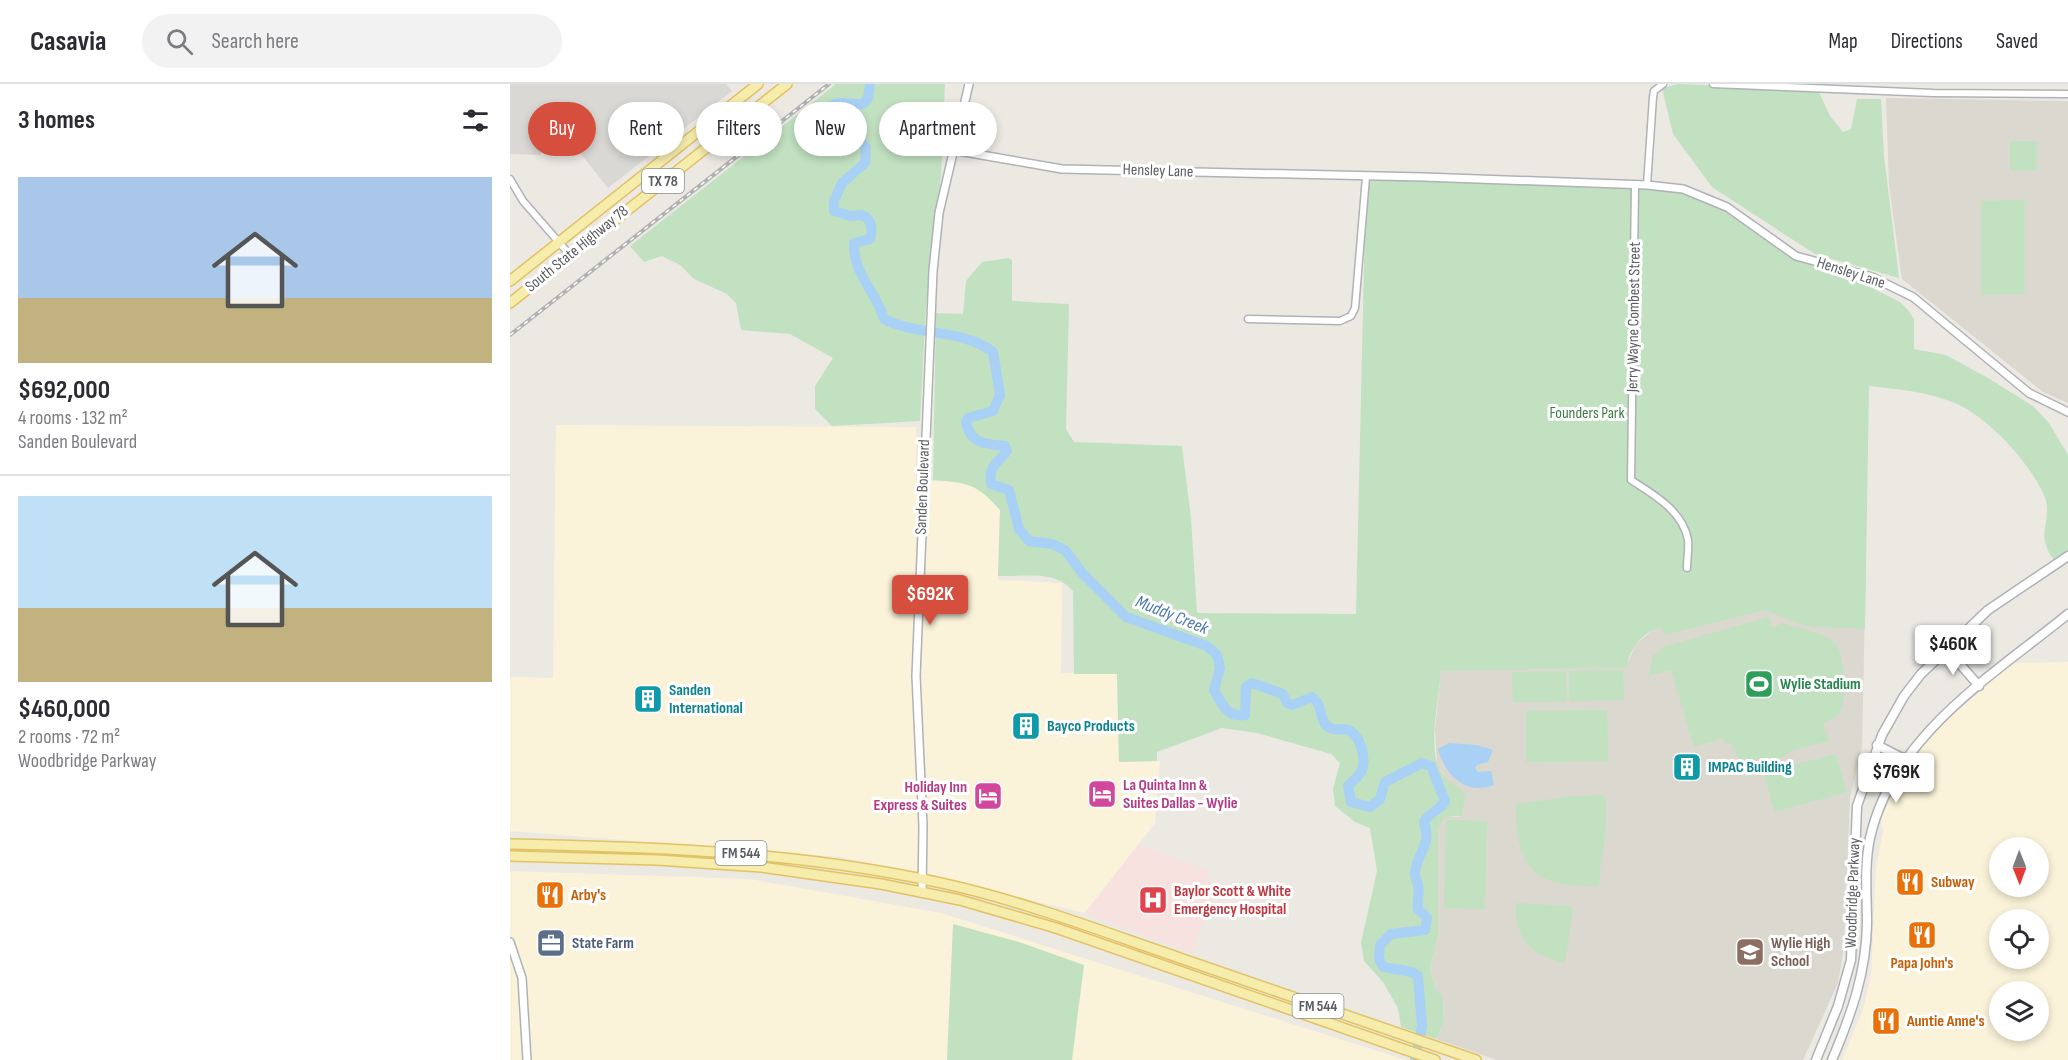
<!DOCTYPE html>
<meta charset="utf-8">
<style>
body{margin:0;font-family:"Sofia Sans Condensed",sans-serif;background:#f2f2f3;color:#2b2b33;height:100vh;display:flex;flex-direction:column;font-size:22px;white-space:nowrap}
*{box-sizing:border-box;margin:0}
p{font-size:20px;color:#7c7c81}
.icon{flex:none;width:33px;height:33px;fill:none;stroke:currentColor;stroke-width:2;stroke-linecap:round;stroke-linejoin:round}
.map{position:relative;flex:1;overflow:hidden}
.details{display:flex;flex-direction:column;background:#fff;width:510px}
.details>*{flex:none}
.guide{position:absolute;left:18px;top:18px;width:570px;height:54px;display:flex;gap:12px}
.needle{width:39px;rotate:179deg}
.fabs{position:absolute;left:1479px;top:753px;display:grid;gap:12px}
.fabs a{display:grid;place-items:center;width:60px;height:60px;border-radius:50%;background:#fff;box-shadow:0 3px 9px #0003;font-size:30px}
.price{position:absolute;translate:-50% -51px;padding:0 14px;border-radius:6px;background:#fff;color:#222;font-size:20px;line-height:39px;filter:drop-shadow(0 2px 3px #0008)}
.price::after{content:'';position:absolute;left:50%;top:36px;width:18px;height:14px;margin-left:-9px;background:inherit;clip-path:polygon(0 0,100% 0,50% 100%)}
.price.on{background:#d64e3d;color:#fff}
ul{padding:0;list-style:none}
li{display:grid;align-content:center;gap:12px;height:318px;padding:0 18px}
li+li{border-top:2px solid #e1e1e2}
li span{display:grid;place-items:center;height:186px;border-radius:0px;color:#555}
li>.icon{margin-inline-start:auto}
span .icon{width:108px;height:108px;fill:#fffc;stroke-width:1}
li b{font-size:26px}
h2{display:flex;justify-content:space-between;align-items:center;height:72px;padding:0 18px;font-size:26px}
.pill{padding:0 21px;border-radius:27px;background:#fff;box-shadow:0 3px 9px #0003;font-size:21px;line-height:54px}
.pill.on{background:#d64e3d;color:#fff}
header{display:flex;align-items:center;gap:36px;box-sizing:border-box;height:84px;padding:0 30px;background:#fff;border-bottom:2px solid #e1e1e2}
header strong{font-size:28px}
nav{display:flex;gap:33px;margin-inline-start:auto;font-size:21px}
.search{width:420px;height:54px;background:#f2f2f3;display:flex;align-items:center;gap:15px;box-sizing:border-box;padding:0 21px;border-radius:33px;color:#7c7c81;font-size:22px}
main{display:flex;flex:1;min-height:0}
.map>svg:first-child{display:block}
</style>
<header>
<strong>Casavia</strong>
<div class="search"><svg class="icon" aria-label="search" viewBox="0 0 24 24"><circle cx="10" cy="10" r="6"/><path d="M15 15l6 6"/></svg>Search here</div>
<nav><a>Map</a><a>Directions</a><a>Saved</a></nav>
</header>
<main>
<section class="details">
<h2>3 homes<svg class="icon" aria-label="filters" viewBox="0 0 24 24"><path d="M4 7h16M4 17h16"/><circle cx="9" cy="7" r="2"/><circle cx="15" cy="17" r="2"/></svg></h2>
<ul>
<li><span style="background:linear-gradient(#a9c7e8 65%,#c2b280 0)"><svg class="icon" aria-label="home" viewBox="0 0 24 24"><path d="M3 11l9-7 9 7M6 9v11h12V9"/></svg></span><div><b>$692,000</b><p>4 rooms · 132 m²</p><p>Sanden Boulevard</p></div></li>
<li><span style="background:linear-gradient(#bfe0f5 60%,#c2b280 0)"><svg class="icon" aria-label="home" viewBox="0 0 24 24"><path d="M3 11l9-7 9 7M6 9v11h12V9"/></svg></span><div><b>$460,000</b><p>2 rooms · 72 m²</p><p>Woodbridge Parkway</p></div></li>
</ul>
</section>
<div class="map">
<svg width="1558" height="976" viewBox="0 0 1558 976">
<rect width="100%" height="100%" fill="#ebe9e2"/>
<path fill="#faf3d9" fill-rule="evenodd" d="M46,341L406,343V396L449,398L471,405L490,426L488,496L552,499L551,589H607L609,678L650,677L645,739L575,829L331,773L0,747V593L43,594Z
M1558,578V976H1332L1353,926L1361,890L1366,783L1373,748L1371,736L1388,697L1420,650L1503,579ZM1490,764H1528V802H1490ZM1490,836H1528V874H1490ZM1490,908H1528V946H1490Z
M0,787L240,795L431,829L896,976H0Z"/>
<path fill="#dad8d4" d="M0,0H216L222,7L98,104L56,51L29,71L0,70Z"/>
<path fill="#dbd8d0" d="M1376,14L1558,17V319L1533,308L1392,195L1379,101Z
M1356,477L1352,664L1340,714L1334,863L1328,899L1293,976H987L926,955L934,939L933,912L925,904L920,884L928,852V745L935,733H949L937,696L927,681L925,645L931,587L1118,578L1126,560L1144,545Z"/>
<path fill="#f8e2df" d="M629,760L697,786L701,802L705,803L682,869L575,829Z"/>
<path fill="#c1e1c1" d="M326,0H435L431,92L416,221L410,337L322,342L305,325V302L323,274L280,250L231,246L226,219L217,210L184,195L170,181L152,172L134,178L120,162Z
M1168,0L1308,6L1320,32L1333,48L1341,45L1347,15H1371L1374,72L1389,194L1305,170L1202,103L1163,50L1152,4Z
M1500,57H1527V86L1500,87Z
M856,93L1173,105L1231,133L1280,168L1362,193V204L1390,218L1398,226L1404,235V265L1436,271L1478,294L1523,322L1539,339L1558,371V466L1545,477C1522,448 1545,437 1534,411C1520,379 1478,333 1445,319C1418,308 1388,305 1359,302L1355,545L1294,542L1255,526L1155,551L1151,543C1133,548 1119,565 1117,583L931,587C929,610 919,661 928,682C933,694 944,701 955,709L952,732L935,733L928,745V852L920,884L925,904L933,912L934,939L926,955L891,943L888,924L873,898L854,877L851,859L867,787L860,744L845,738L825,722L823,705L830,679L821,670L747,649L712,644L647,668V677L609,678L607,590H564L563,507C545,485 514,493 488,492L490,426C466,399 458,399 423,396L426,229L453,230L456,197L472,178L499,174L502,176V217L559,220L556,345L564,358L672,362L681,434L687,529L846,530Z
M1515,116V210L1471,211V117Z
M1259,533L1262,544L1273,539C1290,546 1311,546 1325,559C1334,569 1337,615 1331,627C1328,634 1320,636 1313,639L1319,657L1283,666L1273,673L1264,676L1249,674L1230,680L1222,659L1216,660L1214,654L1184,663L1161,586L1139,592L1143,572L1153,563Z
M1113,586L1114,616L1059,617V587Z
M1056,587L1057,617L1003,618L1002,588Z
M1097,626L1098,677L1016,678V627Z
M1326,670L1337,708L1264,728L1254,689Z
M1092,711L1096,715V743L1089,801C1023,805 1006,784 1006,720L1063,712Z
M936,736L977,737L975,825L934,824Z
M1006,819L1060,822L1063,826L1055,879C1023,873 1003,853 1006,819Z
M443,840L509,858L574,881L562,976H437Z"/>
<path fill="#a8d1f5" d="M939,659L967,661L983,666L978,678L967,681L965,684L968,688L981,687L984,701C956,712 935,691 928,665Z"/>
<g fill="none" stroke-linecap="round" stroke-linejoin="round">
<path stroke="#a8d1f5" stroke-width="10" d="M360,0L358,14L353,20L328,19L321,22L319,39L323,45L347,53L356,64L355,79L332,99L324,117V127L340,132L352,131C362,135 363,146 360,155L344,159C343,190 366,207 374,235C408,252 453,245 483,268L490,311L483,327L458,334L456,338C460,360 476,360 495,362L497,367C487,380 478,382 481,400L499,406L509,445L519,457L542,460L555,466L573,490L616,533L697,562L707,571L710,584L704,606C712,620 717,634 735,631L736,603L742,599L773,610L777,619L783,621L802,613C814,623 808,632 816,641C822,648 831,644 838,646C851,651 857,677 851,688C848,693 842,698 838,702L841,718L860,723L870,715L875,698L912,679L921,682L935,717C929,728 919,728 914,738C922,762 908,766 905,788C904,794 907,795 908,801C910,807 907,817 908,825L917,834L915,846L881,850L870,861L869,875L873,883L902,888L908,892L912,942L905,976"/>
<g stroke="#afb2b6" stroke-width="9">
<path id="minor" d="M1203,0L1423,9L1558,10
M0,95L13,117L60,171
M1137,101L1143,13L1144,7L1153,0
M1125,102L1121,396C1143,410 1173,427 1178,456C1179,464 1177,475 1177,484
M738,235L830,237L841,232L845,224L856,93"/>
</g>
<g stroke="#afb2b6" stroke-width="10">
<path id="tertiary" d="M443,66L552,85L913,93L1137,101L1173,105L1217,123L1286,172L1362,193L1403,213L1519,309L1558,328
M412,809L413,742L406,592L423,187L429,129L459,0
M0,858L12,894L17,976"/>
</g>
<g stroke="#aeb1b6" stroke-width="11">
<path id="secondary" d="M1437,565L1469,602
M1367,661L1394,675
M1306,976L1328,922L1341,876L1347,722L1372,651L1394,612L1411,590L1478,526L1558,472
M1322,976C1341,931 1356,890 1357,840C1357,811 1354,782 1360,754C1383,651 1482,592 1558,530"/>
</g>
<g stroke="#e2c265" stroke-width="12">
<path id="primary" d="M0,197L248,0
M0,219L277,0
M0,760C152,763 304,768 453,804C526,822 597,849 667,873C767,907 866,942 966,976
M0,772L147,776L251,783L371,800L450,816L546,844L925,976"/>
</g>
<use href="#minor" stroke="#fff" stroke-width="6"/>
<use href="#tertiary" stroke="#fff" stroke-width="7"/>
<use href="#secondary" stroke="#fff" stroke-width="8"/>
<use href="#primary" stroke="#f6ecac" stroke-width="9"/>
<g stroke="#b0b1b1" stroke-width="4">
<path id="rail" d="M0,251L319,0"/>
</g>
<use href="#rail" stroke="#fff" stroke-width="1.5" stroke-dasharray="4.5" stroke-linecap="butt"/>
</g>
<defs>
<g id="stadium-square" transform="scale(1.5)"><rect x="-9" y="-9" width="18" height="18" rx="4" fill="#2e9e5b" stroke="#fff"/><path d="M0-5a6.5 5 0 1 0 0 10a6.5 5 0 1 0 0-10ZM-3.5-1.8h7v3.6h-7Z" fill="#fff"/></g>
<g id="building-square" transform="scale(1.5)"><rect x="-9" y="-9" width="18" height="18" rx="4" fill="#0f9aa8" stroke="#fff"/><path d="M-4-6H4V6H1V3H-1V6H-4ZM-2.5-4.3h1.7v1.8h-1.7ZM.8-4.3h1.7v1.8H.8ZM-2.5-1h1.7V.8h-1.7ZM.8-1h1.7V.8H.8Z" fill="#fff"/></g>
<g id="hotel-square" transform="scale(1.5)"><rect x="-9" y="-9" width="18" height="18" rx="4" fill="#d1479c" stroke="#fff"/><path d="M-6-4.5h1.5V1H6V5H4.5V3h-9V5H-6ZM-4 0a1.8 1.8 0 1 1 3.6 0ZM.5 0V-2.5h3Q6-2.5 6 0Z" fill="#fff"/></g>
<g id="restaurant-square" transform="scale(1.5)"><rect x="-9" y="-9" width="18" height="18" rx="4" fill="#e8710a" stroke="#fff"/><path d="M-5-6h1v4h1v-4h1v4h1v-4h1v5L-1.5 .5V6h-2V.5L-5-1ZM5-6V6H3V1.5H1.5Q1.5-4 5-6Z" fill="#fff"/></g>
<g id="hospital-square" transform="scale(1.5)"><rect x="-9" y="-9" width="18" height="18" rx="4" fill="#e0444e" stroke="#fff"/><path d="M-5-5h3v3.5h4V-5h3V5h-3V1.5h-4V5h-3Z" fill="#fff"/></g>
<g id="office-square" transform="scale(1.5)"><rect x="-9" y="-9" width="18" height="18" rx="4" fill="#5c6f8a" stroke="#fff"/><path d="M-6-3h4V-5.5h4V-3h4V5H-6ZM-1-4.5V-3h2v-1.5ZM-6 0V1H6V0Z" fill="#fff"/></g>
<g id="school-square" transform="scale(1.5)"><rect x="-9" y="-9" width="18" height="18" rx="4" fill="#8d6e63" stroke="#fff"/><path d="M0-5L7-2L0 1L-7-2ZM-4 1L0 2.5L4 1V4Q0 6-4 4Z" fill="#fff"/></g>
</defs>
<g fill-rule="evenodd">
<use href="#stadium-square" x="1249" y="600"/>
<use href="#building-square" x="138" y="615"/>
<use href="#building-square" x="516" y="642"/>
<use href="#building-square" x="1177" y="683"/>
<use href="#hotel-square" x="592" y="710"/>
<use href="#hotel-square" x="478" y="712"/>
<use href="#restaurant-square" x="1400" y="798"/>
<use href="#restaurant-square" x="40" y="811"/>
<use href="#hospital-square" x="643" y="816"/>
<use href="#restaurant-square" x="1412" y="851"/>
<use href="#office-square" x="41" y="859"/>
<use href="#school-square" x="1240" y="868"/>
<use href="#restaurant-square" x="1376" y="937"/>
</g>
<g text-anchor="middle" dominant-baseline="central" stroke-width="6" stroke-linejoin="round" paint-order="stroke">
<g fill="#fff" stroke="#8c8e90" stroke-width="1.5">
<rect x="132" y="85" width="42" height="24" rx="4.5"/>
<rect x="205.5" y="757" width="51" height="24" rx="4.5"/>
<rect x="782.5" y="910" width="51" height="24" rx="4.5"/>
</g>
<g font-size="15" font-weight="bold" fill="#5a5d61">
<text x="153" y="97">TX 78</text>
<text x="231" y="769">FM 544</text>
<text x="808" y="922">FM 544</text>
</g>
<g font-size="16" fill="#5a5d61" stroke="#fff">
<text transform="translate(648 87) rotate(2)">Hensley Lane</text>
<text transform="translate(67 165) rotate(-39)">South State Highway 78</text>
<text transform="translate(1341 189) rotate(18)">Hensley Lane</text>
<text transform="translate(1124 233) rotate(-89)">Jerry Wayne Combest Street</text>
<text transform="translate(413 403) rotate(-88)">Sanden Boulevard</text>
<text transform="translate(1343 809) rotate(-88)">Woodbridge Parkway</text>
</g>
<g font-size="16" fill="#3d7d42" stroke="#fff">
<text x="1077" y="329">Founders Park</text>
</g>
<g font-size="16" font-weight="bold" fill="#27864d" stroke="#fff" text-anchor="start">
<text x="1270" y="600">Wylie Stadium</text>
</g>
<g font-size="16" font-weight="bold" fill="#0d838f" stroke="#fff" text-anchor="start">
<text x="159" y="606">Sanden<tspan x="159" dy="18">International</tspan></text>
<text x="537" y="642">Bayco Products</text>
<text x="1198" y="683">IMPAC Building</text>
</g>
<g font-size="16" font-weight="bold" fill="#b23c85" stroke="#fff" text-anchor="start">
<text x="613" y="701">La Quinta Inn &amp;<tspan x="613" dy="18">Suites Dallas - Wylie</tspan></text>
<text x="457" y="703" text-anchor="end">Holiday Inn<tspan x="457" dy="18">Express &amp; Suites</tspan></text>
</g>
<g font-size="16" font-weight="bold" fill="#c56008" stroke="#fff" text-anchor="start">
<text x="1421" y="798">Subway</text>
<text x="61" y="811">Arby's</text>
<text x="1412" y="879" text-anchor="middle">Papa John's</text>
<text x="1397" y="937">Auntie Anne's</text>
</g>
<g font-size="16" font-weight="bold" fill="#be3a42" stroke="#fff" text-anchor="start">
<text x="664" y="807">Baylor Scott &amp; White<tspan x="664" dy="18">Emergency Hospital</tspan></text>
</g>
<g font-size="16" font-weight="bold" fill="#4e5e75" stroke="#fff" text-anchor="start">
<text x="62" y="859">State Farm</text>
</g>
<g font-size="16" font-weight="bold" fill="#785e54" stroke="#fff" text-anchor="start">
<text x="1261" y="859">Wylie High<tspan x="1261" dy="18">School</tspan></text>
</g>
<g font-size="18" font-style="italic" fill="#4b78ad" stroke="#fff">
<text transform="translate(662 531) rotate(22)">Muddy Creek</text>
</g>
</g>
</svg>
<div class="fabs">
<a><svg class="needle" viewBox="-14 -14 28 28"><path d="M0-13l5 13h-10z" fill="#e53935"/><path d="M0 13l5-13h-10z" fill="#7c7c81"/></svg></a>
<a><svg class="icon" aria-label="locate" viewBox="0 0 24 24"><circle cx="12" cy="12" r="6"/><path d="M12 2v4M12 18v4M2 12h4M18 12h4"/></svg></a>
<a><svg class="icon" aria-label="layers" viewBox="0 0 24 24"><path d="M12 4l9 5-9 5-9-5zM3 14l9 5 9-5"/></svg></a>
</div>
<b class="price on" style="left:420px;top:542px">$692K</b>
<b class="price" style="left:1443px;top:592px">$460K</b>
<b class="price" style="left:1386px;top:720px">$769K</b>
<div class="guide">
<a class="pill on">Buy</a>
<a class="pill">Rent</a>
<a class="pill">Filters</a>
<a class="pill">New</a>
<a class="pill">Apartment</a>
</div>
</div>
</main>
